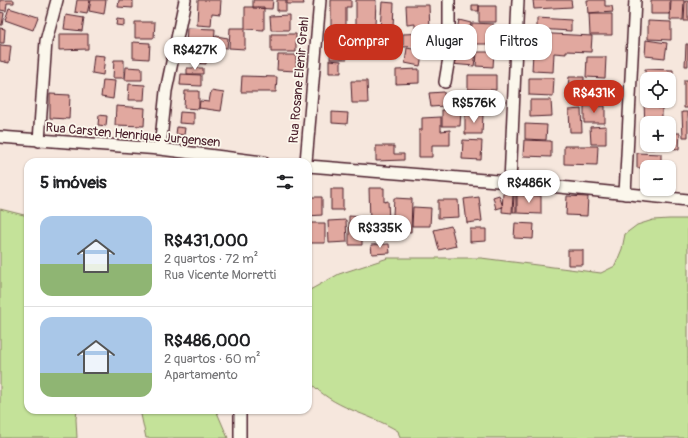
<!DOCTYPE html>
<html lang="pt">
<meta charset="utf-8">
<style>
body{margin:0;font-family:Pangolin,sans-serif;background:#f2f2f2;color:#202124;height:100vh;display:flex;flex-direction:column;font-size:15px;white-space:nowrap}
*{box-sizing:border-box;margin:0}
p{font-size:13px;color:#757577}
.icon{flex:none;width:22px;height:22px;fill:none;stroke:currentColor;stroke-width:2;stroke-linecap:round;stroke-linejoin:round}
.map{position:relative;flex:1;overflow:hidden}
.drawer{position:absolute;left:24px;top:158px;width:288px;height:256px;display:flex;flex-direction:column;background:#fff;border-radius:12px;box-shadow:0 1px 3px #0004}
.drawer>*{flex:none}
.hud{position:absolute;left:324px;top:24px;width:304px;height:36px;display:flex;gap:8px}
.tools{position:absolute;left:640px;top:72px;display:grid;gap:8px}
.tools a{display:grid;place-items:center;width:36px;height:36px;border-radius:8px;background:#fff;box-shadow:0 1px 3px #0004;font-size:20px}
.price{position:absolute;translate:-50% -34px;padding:0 9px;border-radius:14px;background:#fff;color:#222;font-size:13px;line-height:26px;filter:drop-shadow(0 1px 2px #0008)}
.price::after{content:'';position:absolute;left:50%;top:24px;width:12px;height:9px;margin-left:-6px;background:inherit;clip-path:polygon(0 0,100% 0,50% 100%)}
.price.current{background:#c8321e;color:#fff}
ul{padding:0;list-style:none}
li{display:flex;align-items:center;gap:12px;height:100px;padding:0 16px}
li+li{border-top:1px solid #e0e0e0}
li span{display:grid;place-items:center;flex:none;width:112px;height:80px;border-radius:12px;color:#555}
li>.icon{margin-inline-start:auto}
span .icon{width:48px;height:48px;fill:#fffc;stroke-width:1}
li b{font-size:17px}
h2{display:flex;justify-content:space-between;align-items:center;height:48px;padding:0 16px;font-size:17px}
.chip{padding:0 14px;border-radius:12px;background:#fff;box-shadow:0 1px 3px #0004;font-size:14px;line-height:36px}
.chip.current{background:#c8321e;color:#fff}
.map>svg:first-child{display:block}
</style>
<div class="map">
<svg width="688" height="438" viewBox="0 0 688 438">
<rect width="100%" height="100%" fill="#f6e7dd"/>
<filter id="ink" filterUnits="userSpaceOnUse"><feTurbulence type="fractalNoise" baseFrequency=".025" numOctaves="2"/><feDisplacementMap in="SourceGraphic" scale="8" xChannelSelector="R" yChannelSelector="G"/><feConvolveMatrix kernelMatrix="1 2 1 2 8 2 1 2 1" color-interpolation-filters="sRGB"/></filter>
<g filter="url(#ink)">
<path fill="#c4e299" stroke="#878062" d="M0,209L28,216V410H77L76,419L77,438H0Z
M669,219H688V438H400L398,431C367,412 334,410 308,380V291L339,274L388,258H481L601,273L615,266L622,249L625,234L637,225L653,220Z
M140,410H216L228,438H146Z"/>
<path fill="#e1a89f" stroke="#4a1f2b" d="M0,0H14V3H7L6,11L0,10Z
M77,0H90L87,14L75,12Z
M91,0H106L104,14L89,11Z
M119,0H133V8L118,7Z
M198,0H221L220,14L212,13L211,26L197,25Z
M253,0H273L272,9L253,8Z
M277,0H286V11H277Z
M287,0H303L304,4H287Z
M331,0H351V7H346V37H331Z
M356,0H376L375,26L356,25Z
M533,0H571L572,7L534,9Z
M587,0H605V6H612L613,12L588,14Z
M651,0H670V14H651Z
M671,0H684L683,20H670Z
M685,1H688V21H684Z
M382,2L394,3L393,28H380Z
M406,5H429L430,32H415V24L407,25Z
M472,5H479V11H472Z
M479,6H496V22H479Z
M245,7H264V30L245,29V49L229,48L230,28H245Z
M9,8L38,17L33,30L5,20Z
M0,12L4,13L2,25H0Z
M589,14H612V35H590Z
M66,15L84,18L82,31L64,29Z
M289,15V30H271L270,16Z
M537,18L571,20V31L537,29Z
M117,19L124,20V26L116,25Z
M459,20L471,23L467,37L456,34Z
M648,21L671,22V40L648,39Z
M135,22H155L154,38H135Z
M472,23L494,24L493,44H471Z
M0,28L5,29L4,43H0Z
M187,28L215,29L214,46L186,45Z
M427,33V46L403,47V34Z
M534,33L592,36L591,52L566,51V54L554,53L553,72L532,71Z
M59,34H88V49L59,50Z
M271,34H296V52H271Z
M389,34L401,35L400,50L388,49Z
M216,36L228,38L227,48L215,47Z
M331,40L357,41L356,53L347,52V59H330Z
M646,40L667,43L665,58L645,56Z
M133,42L150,43L149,59L133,58Z
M686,44H688V66H685Z
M0,45L11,46L9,63L0,61Z
M463,45L477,46L474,66L451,64L452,52L463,53Z
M407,48L423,51L420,66L405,63Z
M193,50L207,51L206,64L193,63Z
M477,52H494L493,67L476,66Z
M94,55L105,56L103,75L92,73Z
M278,55H296V71L277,70Z
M587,57H606L605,78L586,77Z
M114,60H124V78H113Z
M329,60L341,61V73H329Z
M126,67L142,68V80H125Z
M187,68H203V74H187Z
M419,69V83L396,84V70Z
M645,69L673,70V82H669V79H647V81H645Z
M181,74L201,75V86L180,85Z
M468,75H496V90L468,89Z
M242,76L277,77L276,92H241Z
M569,77H584V87H568Z
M529,78H554L553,96L529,95Z
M103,80L115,81L113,99L101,97Z
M684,80H688V108H684Z
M351,81H367L368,103H352Z
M129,84L145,85L144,100H128Z
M567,88H581V99H567Z
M589,88H607V99H589Z
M185,91H199V109L184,108Z
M211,91L224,93L221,111L199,108L200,101L209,102Z
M444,92L445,106L431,107L429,93Z
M464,92L478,93L477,108L463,106Z
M50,94L70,95L69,119L50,118Z
M530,100H551L552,116L530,117Z
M658,101V108H662V123H647V127H645L644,102Z
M116,106L145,108L144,126L115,125Z
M584,106H605V123H584Z
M581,109L582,132H570L569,110Z
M442,110H461L460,126H442Z
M180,112L194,113V124L179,123Z
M332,112L348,113L347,124L332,123Z
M682,112H688V137H683Z
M99,115L107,116L106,126L98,125Z
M465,115H483L482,134H465Z
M441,117V131L450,130V145H432V157H419V130H422V118Z
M525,124L547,125L546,140L525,139Z
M606,126V144H591L590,127Z
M177,127L185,128L184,135L176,134Z
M645,130H647V145H655V149H644Z
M669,133H680L679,149L667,148V145H669Z
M463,140L482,141L481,160L462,159Z
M524,140L551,141V157L523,156Z
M376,146H394V154H404V160L376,161Z
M564,146H598L597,165L564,164Z
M637,153L661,154V167L637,168Z
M369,188H384V202L388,201L389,221L370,222Z
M331,189H343V210H331Z
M503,193L513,194L512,213L502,212Z
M499,195L503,207L496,209L493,197Z
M514,195H516V212H513Z
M517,195L541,196V214L517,213Z
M567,196L588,197L587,216L566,215Z
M308,197H322V215L308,216Z
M479,197L482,221L467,223L464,199Z
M394,198L412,199L411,232L392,231Z
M438,200H458L459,217L438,218Z
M413,207L431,208L430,226H412Z
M349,216L362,217V245H349Z
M346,220L347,242L329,243L328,221Z
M308,223H325V243H308Z
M515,223L534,224L533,239L514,238Z
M451,226L456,246L439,250L434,230Z
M470,229H486V241L470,242Z
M389,244L390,253L372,254L371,245Z
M568,250H583V265H568Z"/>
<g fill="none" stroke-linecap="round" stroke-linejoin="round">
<g stroke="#4a1f2b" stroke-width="14">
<path id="minor" d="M445,82L449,58V0
M0,137L160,149L263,162
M39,141L46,41L57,0
M160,149L166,91L185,0
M306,162L320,0
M308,166L510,182L688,200
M510,182L518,0
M625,194L635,0
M240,438V410"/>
</g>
<use href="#minor" stroke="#fbf7ec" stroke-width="11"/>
</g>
</g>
<g text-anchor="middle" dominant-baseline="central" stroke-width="3.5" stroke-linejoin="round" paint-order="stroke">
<g font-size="13" fill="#4a1f2b" stroke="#fbf7ec">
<text transform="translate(299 80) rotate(-85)">Rua Rosane Elenir Grahl</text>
<text transform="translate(133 135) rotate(5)">Rua Carsten Henrique Jurgensen</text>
</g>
</g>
</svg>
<div class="tools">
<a><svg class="icon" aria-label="locate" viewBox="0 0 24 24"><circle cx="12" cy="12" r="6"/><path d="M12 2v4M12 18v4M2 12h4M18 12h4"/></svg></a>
<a>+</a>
<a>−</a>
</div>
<b class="price" style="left:195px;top:71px">R$427K</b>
<b class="price current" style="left:594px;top:114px">R$431K</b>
<b class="price" style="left:474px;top:124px">R$576K</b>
<b class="price" style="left:529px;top:204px">R$486K</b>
<b class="price" style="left:380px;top:249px">R$335K</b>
<div class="hud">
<a class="chip current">Comprar</a>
<a class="chip">Alugar</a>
<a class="chip">Filtros</a>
</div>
<section class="drawer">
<h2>5 imóveis<svg class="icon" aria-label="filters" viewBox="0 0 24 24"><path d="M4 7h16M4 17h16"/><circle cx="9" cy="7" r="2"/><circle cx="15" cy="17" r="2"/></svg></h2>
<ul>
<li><span style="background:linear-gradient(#a9c7e8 60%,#8fb573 0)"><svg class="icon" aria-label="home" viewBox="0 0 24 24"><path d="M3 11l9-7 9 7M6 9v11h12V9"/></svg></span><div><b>R$431,000</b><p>2 quartos · 72 m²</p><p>Rua Vicente Morretti</p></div></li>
<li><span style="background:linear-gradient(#a9c7e8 70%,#8fb573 0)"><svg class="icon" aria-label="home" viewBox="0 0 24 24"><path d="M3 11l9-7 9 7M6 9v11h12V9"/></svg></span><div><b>R$486,000</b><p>2 quartos · 60 m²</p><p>Apartamento</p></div></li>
</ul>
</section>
</div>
